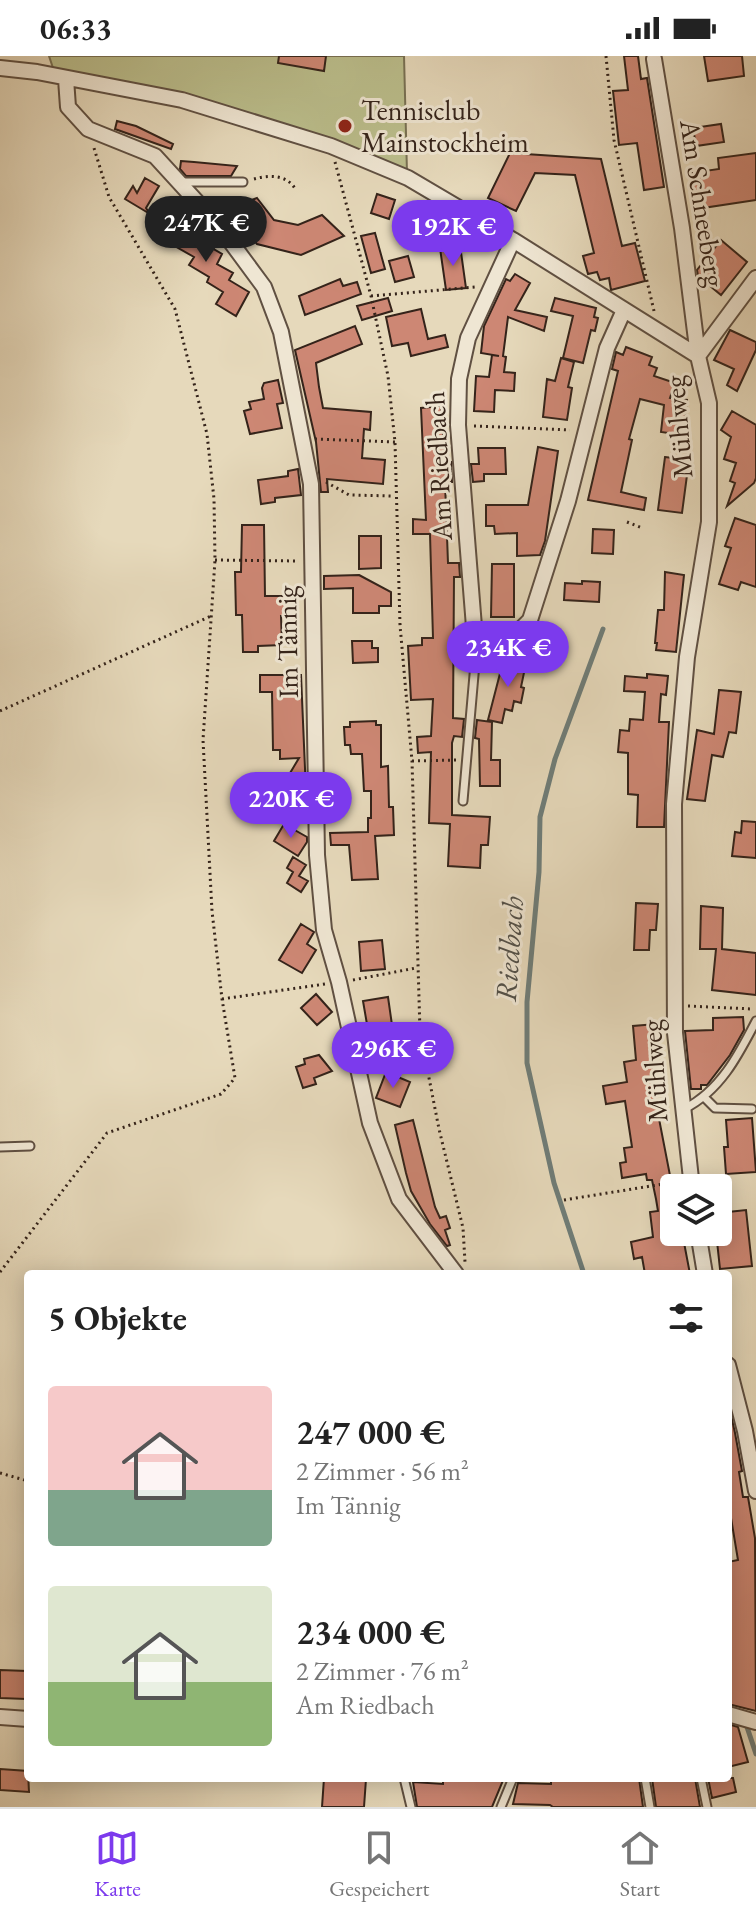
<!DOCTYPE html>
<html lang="de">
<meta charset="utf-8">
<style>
body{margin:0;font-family:"EB Garamond",serif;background:#f6f6f6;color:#222;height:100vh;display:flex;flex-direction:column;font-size:30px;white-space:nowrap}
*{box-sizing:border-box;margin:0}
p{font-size:26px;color:#767676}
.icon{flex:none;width:44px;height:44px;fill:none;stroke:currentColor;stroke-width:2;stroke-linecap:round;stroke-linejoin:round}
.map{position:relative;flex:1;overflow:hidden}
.panel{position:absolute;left:24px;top:1214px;width:708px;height:512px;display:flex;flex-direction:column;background:#fff;border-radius:8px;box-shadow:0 4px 20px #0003}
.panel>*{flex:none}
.fabs{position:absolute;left:660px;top:1118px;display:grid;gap:16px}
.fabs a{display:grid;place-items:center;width:72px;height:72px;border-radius:8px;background:#fff;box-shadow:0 4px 20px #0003;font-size:40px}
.price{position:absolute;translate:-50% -68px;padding:0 18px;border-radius:28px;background:#7c3aed;color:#fff;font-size:26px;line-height:52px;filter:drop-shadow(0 2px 4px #0008)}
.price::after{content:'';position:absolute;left:50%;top:48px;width:24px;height:18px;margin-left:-12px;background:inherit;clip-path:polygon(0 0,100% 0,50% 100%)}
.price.on{background:#222;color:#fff}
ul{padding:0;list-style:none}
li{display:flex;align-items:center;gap:24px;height:200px;padding:0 24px}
li span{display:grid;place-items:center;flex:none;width:224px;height:160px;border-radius:8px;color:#555}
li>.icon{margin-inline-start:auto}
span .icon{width:96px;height:96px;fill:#fffc;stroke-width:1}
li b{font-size:34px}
h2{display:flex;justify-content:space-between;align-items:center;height:96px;padding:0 24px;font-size:34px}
.status{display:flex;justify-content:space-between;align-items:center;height:56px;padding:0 40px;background:#fff;direction:ltr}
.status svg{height:22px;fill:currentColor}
.dock{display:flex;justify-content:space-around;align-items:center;height:112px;border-top:2px solid #e0e0e0;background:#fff;font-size:22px;color:#767676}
.dock a{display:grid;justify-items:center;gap:4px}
.dock .on{color:#7c3aed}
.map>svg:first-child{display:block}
</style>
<div class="status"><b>06:33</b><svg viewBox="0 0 49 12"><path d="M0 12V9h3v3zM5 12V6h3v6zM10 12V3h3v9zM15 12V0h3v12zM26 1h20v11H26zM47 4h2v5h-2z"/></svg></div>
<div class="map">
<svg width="756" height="1751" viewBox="0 0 756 1751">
<rect width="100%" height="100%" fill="#e6d9bb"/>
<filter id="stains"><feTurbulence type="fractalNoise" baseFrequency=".0025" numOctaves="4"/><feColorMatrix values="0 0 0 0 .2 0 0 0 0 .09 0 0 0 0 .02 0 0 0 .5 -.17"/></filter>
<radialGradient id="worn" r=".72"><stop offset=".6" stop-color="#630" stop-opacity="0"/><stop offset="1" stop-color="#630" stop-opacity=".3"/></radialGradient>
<path fill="#bbbe8c" stroke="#787053" stroke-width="2" d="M49,0H404L407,117L53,12Z"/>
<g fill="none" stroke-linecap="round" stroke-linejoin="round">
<path stroke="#6f7d78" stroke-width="5" d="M584,1218L554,1127L527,1007V946L539,816L540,761L555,703L603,573
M746,1668L756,1698"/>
</g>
<path fill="#cd8774" stroke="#34231a" stroke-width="2" d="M279,0H326L324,15L278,7Z
M624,0H638L641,23L647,22L664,131L644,134L637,87L619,89L613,35L628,34Z
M704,0H742L744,20L708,25Z
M117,65L136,70L173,88L171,93L115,73Z
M721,68L724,86L696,90L693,72Z
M510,97L601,103L622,190L635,187L645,225L611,234L609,222L600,224L597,216L588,218L583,200L594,197L575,119L535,117L516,155L488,142Z
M756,97V144L696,153L691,117L719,113L718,102Z
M181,105L194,106L237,110L231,120H186L180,113Z
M145,122L159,130L146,152L150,158L125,143L133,130L137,137Z
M377,138L395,144L389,163L371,157Z
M257,142L274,164L298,169L322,159L344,180L301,199L257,188L230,152Z
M177,160L189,167L184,176L222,198L217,208L233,217L229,224L249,236L236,260L216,248L223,236L207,226L209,221L189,209L194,201L157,180L166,165L172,169Z
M375,177L385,213L371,217L361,180Z
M721,184L747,206L721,239L698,220L697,214Z
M460,189L466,232L446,234L440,192Z
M408,200L414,221L395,226L389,205Z
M515,218L530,227L515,254L547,261L544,275L508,261L503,300L506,301L504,316L515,317L514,335L495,334L494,356L474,355L476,320L489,321L492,299L499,300L481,297L484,270L506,223L510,225Z
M340,223L343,230L357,226L361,238L305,259L299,240Z
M388,242L392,255L362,264L357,250Z
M555,242L596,252L594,261L598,262L595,275L591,274L583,307L563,302L573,260L551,255Z
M421,253L428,283L445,279L448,291L411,300L408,287L392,290L386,261Z
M355,270L362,288L316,307L319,331L323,352L371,356L370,374L364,373L362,402L385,404L383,428L327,423L328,436H321L316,386L295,294Z
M730,274L756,286V294L737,335L727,329L734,313L714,304Z
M626,291L652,301L649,309L657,312L654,320L675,327L670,342L687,344L683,379L661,376L664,349L640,343L629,383L632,384L621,436L646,442L644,454L588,444L618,315L612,313L616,296L623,299Z
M561,302L574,306L568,331L572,332L567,364L543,361L547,323L555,325Z
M278,324L283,347L277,348L282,372L250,378L244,355L251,353L249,346L264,343L262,332L264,327Z
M441,350L445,406H451L452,426H445L448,507H459L460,521H454L453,662L464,663L462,681L454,680L452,687V759L490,761L488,789H481L480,812L448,810L450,768L429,767L431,696L418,697L417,681L431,680L433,643L411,644L408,590L422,589V582H433L430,478H413V463L426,464L421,352Z
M732,355L756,369V422L754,427L727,450L735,427L730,425L736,407L724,403L731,381L721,374Z
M538,391L558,395L545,485L540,499L517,500V477L495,478L494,470H486V449H528Z
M478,392H505L506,418H484V425L473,426L471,408H479Z
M665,401L689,404L682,457L658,454Z
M298,413L301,439L275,442V446L261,448L258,424L288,420V415Z
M735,462L756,469V531L741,526L738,534L719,528L731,492L725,490Z
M242,469H264L265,540H294L295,560H281L282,589L258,590V596H243L242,559H236L235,516H241Z
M593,473L614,474L613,498L592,497Z
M359,480H381V512L359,513Z
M492,508H514V561H491Z
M665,516L684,519L676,596L656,594L657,587H655L658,554H664Z
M359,519L391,536V550H379V557H353V532L324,533V520Z
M582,525L600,526L599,546L564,544L565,527L582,528Z
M352,585H372V592H378V606L353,607Z
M504,602L526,607L521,631L524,632L521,647L514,645L512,655L505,653L502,667L488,664Z
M647,618L668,620L666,639L661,638L659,666H669L664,771H637L638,739L628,738V697L618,696L620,674L629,675L630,663L643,664L645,636L624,635L625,620L647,622Z
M260,619H301L306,736L294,756L274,744L299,702L280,703V694H273L272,636H260Z
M719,634L741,636L736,677L729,676L723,701L712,699L705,745L687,743L697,674L714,678Z
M477,664L492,666L491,704H500V730H480L479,683L475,682Z
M376,665V669H381V711L388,710L389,751H393L394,779L375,780L378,823L352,824L349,789H331L330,777L368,776V762H371V735H364L362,698H351L350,689H345L344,671H350V666Z
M742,765L756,766V802L732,800L735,776L741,777Z
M284,768L307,781V786L298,800L274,785Z
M293,801L306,809L299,820L308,825L301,836L287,827L293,816L287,812Z
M636,847L658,848L656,874H650L649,894H634Z
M701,850L723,852L722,893L756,897V939L712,934L716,893H700Z
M301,868L314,876L307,888L316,894L302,917L279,904Z
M382,884L385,913L361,915L359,886Z
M316,938L332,956L317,969L301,952Z
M388,941L393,976L369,980L363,945Z
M743,961L744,974L730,999L707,1029H701V1033H691L685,975L713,974V962Z
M656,968L658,995L651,996L657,1037H654L674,1140V1176H682L690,1218H645L642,1201L634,1203L631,1186L653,1181L650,1156L658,1155L656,1143L652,1124H647L646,1118L622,1122L620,1107L626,1106L624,1092L632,1091L625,1045L606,1048L603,1030L627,1026L624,1006L636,1004L633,970Z
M319,999L332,1015L314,1022L316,1028L303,1032L296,1011L305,1008L304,1003Z
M386,1016L410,1026L400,1051L376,1042Z
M752,1062L756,1116L726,1118L724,1091H728L726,1064Z
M413,1064L435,1151L440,1162L446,1160L450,1172L445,1174L450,1189L447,1190L430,1168L411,1135L406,1117L395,1069Z
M746,1154L752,1210L720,1213L716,1176H718V1168H721L719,1157Z
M728,1359H731L735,1377L742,1415L739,1416L743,1441H748L755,1482L756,1655L728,1648V1506L738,1504L731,1462L728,1463Z
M0,1614L27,1615L26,1643L0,1642Z
M728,1668L738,1671L748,1706L728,1711Z
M0,1713L28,1715L29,1736L0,1734Z
M324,1722L366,1723L364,1751H322Z
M443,1722L462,1723L504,1722L492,1751H417L413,1726L443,1728Z
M551,1722H639L643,1751H553L550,1749L513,1748L518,1727L551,1728Z
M652,1722H695L700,1751H656Z
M708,1722H733L736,1736L712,1742Z"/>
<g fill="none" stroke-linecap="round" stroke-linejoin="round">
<g stroke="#605042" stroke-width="11">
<path id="service" d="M182,126H243
M463,745L476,596
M705,1042L715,1052L752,1053
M684,1053C720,1035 738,1000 756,965
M0,1091L30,1090
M404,1722L411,1751
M645,1722L650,1751
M701,1722L707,1751
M501,1751L513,1722"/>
</g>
<g stroke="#605042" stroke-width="18">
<path id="minor" d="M654,3L682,172L698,300L709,347V466L687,601L674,748L675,977L692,1132
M0,12L37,16L182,44L331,90L408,122L513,184L698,300
M66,23L68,51L88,73L155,100L219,170L264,231L281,276L311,428L317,799L324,874L339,926L370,1067L399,1143L456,1218
M513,184L468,282L459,323L458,369L476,596L505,589L530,564L568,445L607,292L624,254
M698,300L756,222
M698,1176L705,1218
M728,1309L745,1375L756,1435
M728,1658L756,1666
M0,1661L28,1663"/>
</g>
<path stroke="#34231a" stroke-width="3" stroke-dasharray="2 4" stroke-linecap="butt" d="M606,0L614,84L654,255
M335,106L371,240L388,320L395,386L400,569L412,705L420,976L439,1073L463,1172L465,1206
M254,123C269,119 287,118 296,134
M371,240L475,231
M474,370L570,374
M315,383L395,386
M326,426L349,439L394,440
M627,466L642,472
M215,504L299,505
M0,655L211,560
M412,705L456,704
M353,924L416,912
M222,943L325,928
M688,950L752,953
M564,1144L676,1126
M0,1216L107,1077L221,1038L235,1022L222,943L212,855L203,684L215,504L214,443L207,378L175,253L109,141L94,92
M0,1417L28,1425"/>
<use href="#service" stroke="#efe6d3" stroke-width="7"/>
<use href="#minor" stroke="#efe6d3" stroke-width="14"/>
</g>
<circle fill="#8f2418" stroke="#efe6d3" stroke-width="3" cx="345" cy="70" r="8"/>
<g text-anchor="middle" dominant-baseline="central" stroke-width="6" stroke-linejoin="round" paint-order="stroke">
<g font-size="28" fill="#34231a" stroke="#efe6d3" text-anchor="start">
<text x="361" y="54">Tennisclub<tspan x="361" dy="32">Mainstockheim</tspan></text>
</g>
<g font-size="28" fill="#34231a" stroke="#efe6d3">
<text transform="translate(703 147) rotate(81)">Am Schneeberg</text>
<text transform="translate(678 371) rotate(-95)">Mühlweg</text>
<text transform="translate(438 410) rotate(-93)">Am Riedbach</text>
<text transform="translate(287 586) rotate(-91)">Im Tännig</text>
<text transform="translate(654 1015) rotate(-94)">Mühlweg</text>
</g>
<g font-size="30" font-style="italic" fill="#525049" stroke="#efe6d3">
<text transform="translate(509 893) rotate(-86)">Riedbach</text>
</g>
</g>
<rect width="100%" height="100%" filter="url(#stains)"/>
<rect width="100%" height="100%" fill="url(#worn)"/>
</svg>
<div class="fabs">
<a><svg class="icon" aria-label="layers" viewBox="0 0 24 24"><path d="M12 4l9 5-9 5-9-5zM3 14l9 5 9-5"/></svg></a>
</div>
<b class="price on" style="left:206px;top:208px">247K €</b>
<b class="price" style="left:453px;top:212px">192K €</b>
<b class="price" style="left:508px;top:633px">234K €</b>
<b class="price" style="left:291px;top:784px">220K €</b>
<b class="price" style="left:393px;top:1034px">296K €</b>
<section class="panel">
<h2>5 Objekte<svg class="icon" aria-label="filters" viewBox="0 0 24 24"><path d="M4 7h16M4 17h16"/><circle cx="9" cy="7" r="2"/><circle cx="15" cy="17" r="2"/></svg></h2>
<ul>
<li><span style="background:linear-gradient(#f6c9c9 65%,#7fa58c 0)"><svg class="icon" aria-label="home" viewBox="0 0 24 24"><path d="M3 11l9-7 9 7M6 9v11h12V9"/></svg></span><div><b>247 000 €</b><p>2 Zimmer · 56 m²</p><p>Im Tännig</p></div></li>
<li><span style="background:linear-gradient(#dfe7d0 60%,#8fb573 0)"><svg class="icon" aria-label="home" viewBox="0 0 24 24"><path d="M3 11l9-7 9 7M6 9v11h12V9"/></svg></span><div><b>234 000 €</b><p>2 Zimmer · 76 m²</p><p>Am Riedbach</p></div></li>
</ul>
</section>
</div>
<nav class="dock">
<a class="on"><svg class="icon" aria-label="map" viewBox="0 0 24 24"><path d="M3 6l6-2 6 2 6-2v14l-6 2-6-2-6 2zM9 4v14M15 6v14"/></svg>Karte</a>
<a><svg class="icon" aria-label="saved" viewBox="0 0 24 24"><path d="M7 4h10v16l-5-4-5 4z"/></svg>Gespeichert</a>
<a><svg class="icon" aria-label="home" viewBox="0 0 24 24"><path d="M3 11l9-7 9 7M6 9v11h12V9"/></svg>Start</a>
</nav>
